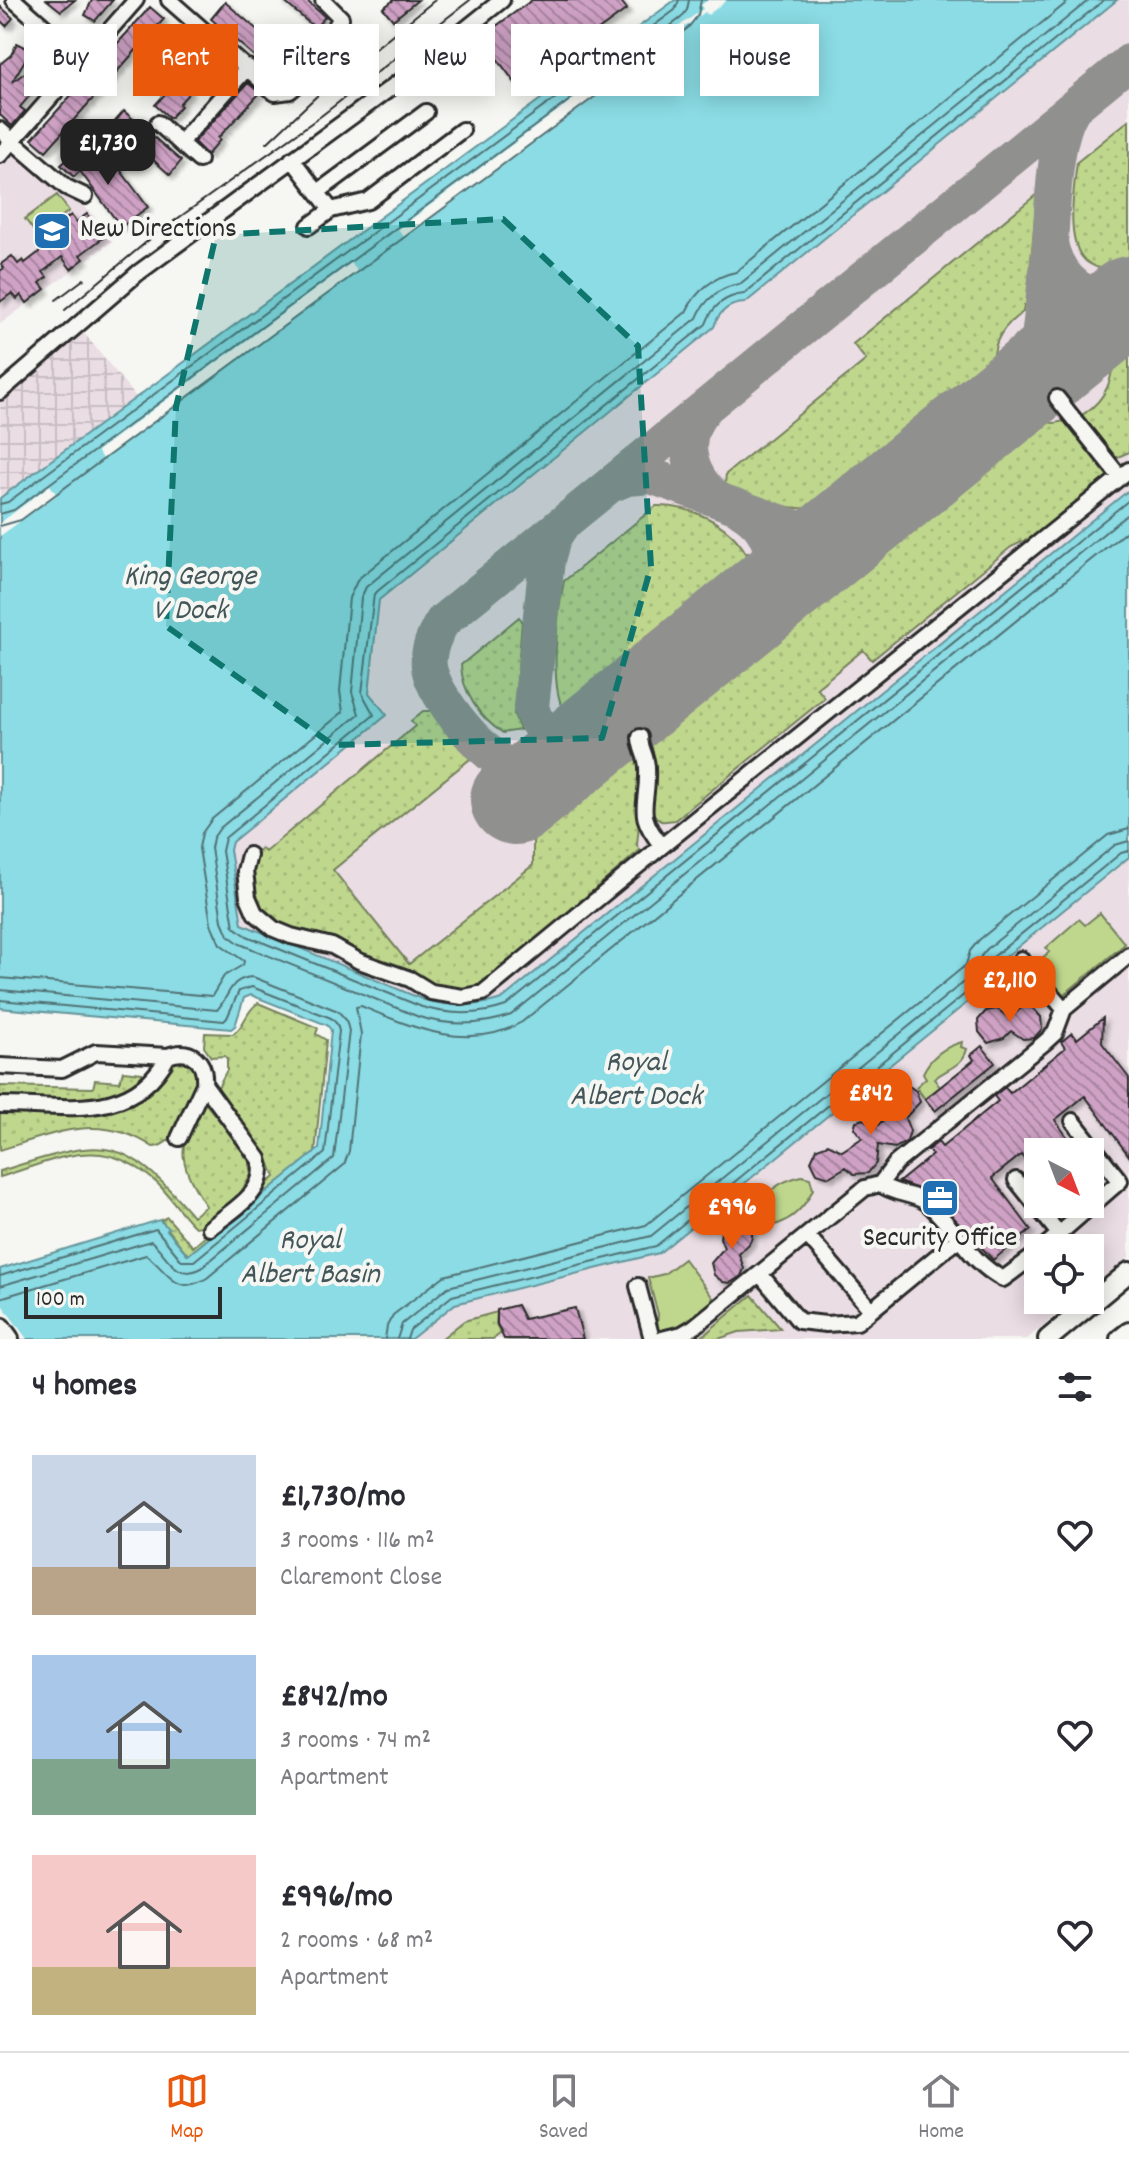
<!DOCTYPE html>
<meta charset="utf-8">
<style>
body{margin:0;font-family:Dekko,sans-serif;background:#f7f7f7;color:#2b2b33;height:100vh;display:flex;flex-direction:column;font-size:30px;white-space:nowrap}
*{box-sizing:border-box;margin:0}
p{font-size:26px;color:#7c7c81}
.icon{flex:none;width:44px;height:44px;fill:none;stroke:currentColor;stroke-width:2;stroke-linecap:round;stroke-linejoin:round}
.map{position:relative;height:1339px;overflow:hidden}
.panel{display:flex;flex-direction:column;background:#fff;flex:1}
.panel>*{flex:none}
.banner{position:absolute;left:24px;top:24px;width:1082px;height:72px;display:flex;gap:16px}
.needle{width:52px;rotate:138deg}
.fabs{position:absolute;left:1024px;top:1138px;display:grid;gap:16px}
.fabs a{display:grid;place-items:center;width:80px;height:80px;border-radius:0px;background:#fff;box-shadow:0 4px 20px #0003;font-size:40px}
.scale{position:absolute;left:24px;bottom:20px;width:198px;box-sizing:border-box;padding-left:8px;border:4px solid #2b2b2b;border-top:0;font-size:22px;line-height:28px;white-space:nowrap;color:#2b2b2b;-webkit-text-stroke:6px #f6f6f2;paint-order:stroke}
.price{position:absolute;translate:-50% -68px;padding:0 18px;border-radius:16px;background:#ea580c;color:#fff;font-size:26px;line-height:52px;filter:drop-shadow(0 2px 4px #0008)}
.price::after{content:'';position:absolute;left:50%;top:48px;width:24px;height:18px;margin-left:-12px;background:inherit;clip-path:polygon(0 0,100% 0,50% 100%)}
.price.active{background:#222;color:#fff}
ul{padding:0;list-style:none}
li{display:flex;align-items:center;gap:24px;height:200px;padding:0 32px}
li span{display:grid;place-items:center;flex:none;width:224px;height:160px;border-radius:0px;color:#555}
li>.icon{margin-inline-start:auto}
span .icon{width:96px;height:96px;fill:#fffc;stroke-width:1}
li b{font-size:34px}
h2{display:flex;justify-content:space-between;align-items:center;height:96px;padding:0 32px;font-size:34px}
.pill{padding:0 28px;border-radius:0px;background:#fff;box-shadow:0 4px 20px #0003;font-size:28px;line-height:72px}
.pill.active{background:#ea580c;color:#fff}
.tabs{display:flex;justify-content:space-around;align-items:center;height:112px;border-top:2px solid #e1e1e2;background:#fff;font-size:22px;color:#7c7c81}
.tabs a{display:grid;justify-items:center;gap:4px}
.tabs .active{color:#ea580c}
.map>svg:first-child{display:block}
</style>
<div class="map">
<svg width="1129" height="1339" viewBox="0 0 1129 1339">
<defs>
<pattern id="industrial-grid" width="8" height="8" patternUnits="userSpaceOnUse" patternTransform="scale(2)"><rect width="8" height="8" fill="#eadde4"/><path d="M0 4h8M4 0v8" fill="none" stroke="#c9bec4"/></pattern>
<pattern id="grass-dots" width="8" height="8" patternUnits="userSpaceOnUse" patternTransform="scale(2)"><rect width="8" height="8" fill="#bfd78d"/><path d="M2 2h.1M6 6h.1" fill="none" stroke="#a4b97a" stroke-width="1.8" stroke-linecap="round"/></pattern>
<pattern id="building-back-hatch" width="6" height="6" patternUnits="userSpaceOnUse" patternTransform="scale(2)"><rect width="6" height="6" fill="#cfa2c5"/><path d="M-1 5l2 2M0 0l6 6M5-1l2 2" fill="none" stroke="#a884a0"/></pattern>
<filter id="shadow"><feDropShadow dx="4" dy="4" stdDeviation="2" flood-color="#0004"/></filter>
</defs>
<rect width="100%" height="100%" fill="#f6f6f2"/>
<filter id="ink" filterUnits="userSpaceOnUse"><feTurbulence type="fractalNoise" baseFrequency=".0125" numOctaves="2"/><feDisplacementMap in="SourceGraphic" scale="16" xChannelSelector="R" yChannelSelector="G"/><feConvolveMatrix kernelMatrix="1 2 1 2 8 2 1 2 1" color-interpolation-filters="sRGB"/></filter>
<g filter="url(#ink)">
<path fill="#eadde4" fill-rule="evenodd" d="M1117,0H1129V490L502,999L469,1006L446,1005L424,1000L244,926L240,918L229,847L232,842L369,694L379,600L714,328L717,317L734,302H746Z
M11,150L89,211L112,241L0,324V162Z
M1129,857V1257L1090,1287V1248H1038V1300H1074L1027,1339H412L455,1304L659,1253L997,964ZM1038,1152H1090V1204H1038Z"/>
<path fill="url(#industrial-grid)" d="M83,332L136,397L0,498V401Z"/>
<path fill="url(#grass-dots)" stroke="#75815c" stroke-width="2" d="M1129,120V256C1116,267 1107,274 1090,264C1063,249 1074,188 1077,162Z
M1037,194L1027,305H1024L1023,312C1004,325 992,341 994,365L823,505C800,516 746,497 725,484L726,474L866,360L853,344Z
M1129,348V452L1111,460L1077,418C1099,406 1113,387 1112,362Z
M1071,420L1110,472L1109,479L1041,533L1011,547L872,660L863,650L817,688L825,698L675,820C672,820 664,822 661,821C645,815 645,760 643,744L1039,421L1054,423Z
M656,506C689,505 728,522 746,553L748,552L750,562L565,712C548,688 558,609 564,581Z
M519,617L522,621L514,714L520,730L503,733C479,718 462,691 461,665Z
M423,711H432L470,759L333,870L409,964L533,865V833L636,750L644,772L637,845L640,850L482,987L453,993L269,921L251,896L253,856L261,848L265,852L415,726L411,721Z
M258,1003L318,1028L316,1034L326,1040L315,1153L188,1255L161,1220L167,1217L193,1247L275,1177L270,1164L220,1092L218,1087L227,1070V1059L225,1056L211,1057L204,1047L205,1033L233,1034C246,1025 244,1013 258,1003Z
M176,1059L186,1061L198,1072C196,1093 179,1146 153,1147C100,1112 55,1133 0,1150V1113C47,1113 101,1121 143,1096C150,1092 158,1086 162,1080C168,1072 168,1064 176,1059Z
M123,1071L142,1073V1079L131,1090L110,1100L0,1102V1086L93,1088L95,1080L120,1082Z
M206,1104L248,1155L251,1175L238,1197L207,1225L195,1227C181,1214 171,1197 158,1184C103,1132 62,1158 0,1177V1171C102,1140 119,1129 193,1216L206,1206C180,1165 174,1148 201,1105Z
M752,1295L781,1329L739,1332L718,1339H699Z
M497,1312L496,1324L500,1334L493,1339H441L464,1321Z"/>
<path fill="#bfd78d" stroke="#75815c" stroke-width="2" d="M57,195L69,211L37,235L25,219Z
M1100,913L1125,944L1061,997L1034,965L1049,952L1046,948L1079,919L1085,925Z
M962,1042L961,1047L967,1049C963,1066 946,1069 934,1079L940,1087L925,1099L916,1087L926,1078L923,1073C931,1056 944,1047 962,1042Z
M802,1176L810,1178L813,1189C804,1210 785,1227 761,1227L756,1224L755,1213C765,1192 779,1181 802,1176Z
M684,1259L713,1298C704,1320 682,1328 659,1333L657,1331L658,1314L648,1278L664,1274Z"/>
<path fill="#8bdce5" stroke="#65959b" stroke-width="2" d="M675,0H1117L745,303C730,303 718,312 714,327L379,600L369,693L387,715L232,842L230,850L242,924L424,1000C451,1007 476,1007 502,999L1129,490V857L998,963L996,979L659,1253L455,1304L411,1339H0V1269L159,1220L169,1228L167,1230L188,1255L319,1149L331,1030L327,1025L251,995L244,998L235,1026L231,1029L0,1008V498Z"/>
<path fill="#f6f6f2" d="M708,0H727L708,15L705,12L658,47L660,50L405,238L398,229L653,40L656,43L703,9L701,5Z
M351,263L358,272L103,460L97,451Z
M50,485L57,495L0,536V523Z
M0,1302L27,1339H0Z"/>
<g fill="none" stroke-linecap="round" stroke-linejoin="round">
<path stroke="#517275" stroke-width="2" d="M1089,0L740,284C721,286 704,300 697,318L366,587L361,598L352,692L359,714L220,828L213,838L211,848L222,921L228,935L240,944L419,1017C450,1026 481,1026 511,1015L1129,513
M1104,0L744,294C725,296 712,307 706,324L374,594L362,693L374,715L225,838L222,851L234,927L247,936L422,1007C450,1015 478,1016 506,1006L1129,500
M0,504L8,502L675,10L679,0
M0,514L14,510L681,18L687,10L689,0
M0,526L21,520L688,28L698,15L701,0
M0,978L212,996L224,976L243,965L244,961L220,944L211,924L199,848L202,833L212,819L343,712L340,691L349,598L358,579L686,312C695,292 714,276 736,272L1070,0
M0,990L217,1010C230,996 229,978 253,977L338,1011L346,1020L349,1031L334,1158L200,1269C174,1281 167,1253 151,1241L0,1286
M0,1000L224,1021L227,1018L239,991L252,987L331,1018L337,1024L339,1031L325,1153L194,1261H182L156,1229L0,1276
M0,1298L146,1255C168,1270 174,1298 207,1278L344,1165L349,1151L361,1034L356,1007L361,1006C411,1027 469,1053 522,1022L1129,529
M385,1339L387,1326L393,1315L444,1276L646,1225L966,965L970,951L979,940L1108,835L1129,829
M397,1339L402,1324L448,1287L651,1236L977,971L981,956L987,949L1115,845L1129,841
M407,1339L410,1330L452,1296L656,1246L987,976L993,957L1121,853L1129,851"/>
<path stroke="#90908e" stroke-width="36" d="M1075,106C1053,134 1053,206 1050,243C1058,282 1089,305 1129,296
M1013,395L1031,374L1036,364L1050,245
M706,407C677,437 688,477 719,500
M610,485L627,478L651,476L802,530L836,527L870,512
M741,510C782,535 777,574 752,608
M561,526L553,538L547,560L531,707C539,738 566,747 594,736
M568,757C551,766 534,773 515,768C486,761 433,696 429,667C427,650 434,635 443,621L1129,62"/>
<path stroke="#90908e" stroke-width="90" d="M515,800L1129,301"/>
</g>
<path fill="url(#building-back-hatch)" stroke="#2b2b2b" stroke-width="2" filter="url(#shadow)" d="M47,0H75L61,11Z
M92,0H113L95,21L85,15Z
M282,0H306L325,17L315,28Z
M394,0H418L393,20L383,8Z
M532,0H620L627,9L519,88L481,37Z
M225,2L296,63L282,80L211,19Z
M0,6L13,18L6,26L0,20Z
M150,7L164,19L46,151L32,139Z
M200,41L213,52L203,64L205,66L187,91L189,93L179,104L181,106L170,118L155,105L176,82L174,80L192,55L190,53Z
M17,43L31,50L12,82L50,55L56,65L20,107L25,111L12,126L0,115V64L11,55Z
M248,83L260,93L218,138L220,140L207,155L194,142Z
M124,111L181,161L170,175L113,124Z
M79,149L100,168L112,159L148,207L121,227L80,171L74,177L61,165Z
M87,214L104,237L80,255L84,259L71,269L62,257L43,272L47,277L40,283L45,289L27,303L21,295L17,299L12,293L0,302V271L4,268L1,264L12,256L18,264L23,260L25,263L47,246L41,238L71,215L76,222Z
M1022,1007L1033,1008L1041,1017L1042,1029L1034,1038L1023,1039L1011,1031L1004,1038L988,1043L979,1032L978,1020L986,1011L997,1009L1010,1018Z
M1103,1018L1102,1043L1129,1078V1156L1085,1096L1055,1120L1078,1152H1038V1157L1027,1162L1021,1155L992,1178L1031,1230L993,1260L933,1195L899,1182L932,1155L928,1150L938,1142L942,1147L998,1101L994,1096L1005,1087L1010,1093L1065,1048L1061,1042L1072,1033L1077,1039Z
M982,1046L995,1063L935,1111L925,1099L974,1060L971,1055Z
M906,1084L916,1091L920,1102L905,1118L910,1131L907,1141L895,1148L878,1145L876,1163L868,1173L854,1174L846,1167L829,1177L817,1173L811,1161L817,1148L828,1144L842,1151L862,1138L854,1128L856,1121L864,1119L875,1128L890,1113L886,1102L888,1091L893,1086Z
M733,1219L745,1221L752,1232V1238L749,1244L739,1254L744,1269L741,1276L730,1283L723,1282L714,1275L711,1263L724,1248L720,1238L722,1226Z
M517,1305L524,1319L575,1308L583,1339H504L497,1324V1310Z"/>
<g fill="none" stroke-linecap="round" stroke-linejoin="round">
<g stroke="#2b2b2b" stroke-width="20">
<path id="minor" d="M14,0L82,60
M169,0L275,93L290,91L297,85L341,18L323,0
M158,123L199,160
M0,130L66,187L85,196
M180,143L248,67
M0,155L136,0
M292,159L331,210L309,226
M318,192L426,112
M331,210L368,201L462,130
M0,392L138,273L407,76L502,0
M1057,398L1120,477
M640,737C640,749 647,756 647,768C649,807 633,811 662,846
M249,855L245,871L248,897L255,913L274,929L291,936L332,946L359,961L410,979L431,992L463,997L483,993L662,846L1129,470
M1021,959L1064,1009
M0,1066L62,1069L96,1052L168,1056
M204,1084L259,1159C270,1191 231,1211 210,1228
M0,1105C63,1105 133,1123 168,1056C191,1047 206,1061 204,1084L179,1138
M1016,1180L1059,1234L1043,1248
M880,1184C895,1195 912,1193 926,1202C955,1226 968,1261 1003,1279L1038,1253
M1059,1234L1120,1181L1073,1121
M807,1235L871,1310
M760,1274L799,1321L826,1324L857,1322L958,1239
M638,1286L652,1339
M662,1339L682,1334L694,1327L865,1188L880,1184L896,1163L1044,1043L1055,1033L1064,1009L1129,955"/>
</g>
<g stroke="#2b2b2b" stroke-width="24">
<path id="major" d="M1048,1339L1129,1272
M1120,1339L1129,1332"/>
</g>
<g stroke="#2b2b2b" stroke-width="26">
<path id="highway" d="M0,1328L8,1339"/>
</g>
<use href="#minor" stroke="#f6f6f2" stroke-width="14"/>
<use href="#major" stroke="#f6f6f2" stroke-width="18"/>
<use href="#highway" stroke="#f6f6f2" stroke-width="20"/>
<path stroke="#2b2b2b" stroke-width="2" d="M267,143L321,92L435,0
M56,300L84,279
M65,310L156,234L321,116L470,0"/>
</g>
</g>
<path fill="#0f766e" fill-opacity="0.2" stroke="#0f766e" stroke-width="6" stroke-dasharray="16 10" stroke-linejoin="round" d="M503,219L638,346L651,567L602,738L333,745L166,626L176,407L216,235Z"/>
<defs>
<g id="school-square" transform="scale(2)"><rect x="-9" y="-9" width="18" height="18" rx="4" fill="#1f6fb2" stroke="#f6f6f2"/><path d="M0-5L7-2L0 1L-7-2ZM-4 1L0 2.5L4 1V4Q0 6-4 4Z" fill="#fff"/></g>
<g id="office-square" transform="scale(2)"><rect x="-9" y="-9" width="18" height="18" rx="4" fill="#1f6fb2" stroke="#f6f6f2"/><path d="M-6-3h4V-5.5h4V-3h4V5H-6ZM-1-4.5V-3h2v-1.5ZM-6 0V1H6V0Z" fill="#fff"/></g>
</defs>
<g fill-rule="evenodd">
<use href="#school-square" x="52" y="231"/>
<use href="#office-square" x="940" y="1198"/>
</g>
<g text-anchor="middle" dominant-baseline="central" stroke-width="8" stroke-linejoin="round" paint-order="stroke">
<g font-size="28" fill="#2b2b2b" stroke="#f6f6f2" text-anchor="start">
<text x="80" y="231">New Directions</text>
<text x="940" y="1240" text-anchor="middle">Security Office</text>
</g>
<g font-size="30" font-style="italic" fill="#43575a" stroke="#f6f6f2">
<text x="190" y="578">King George<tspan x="190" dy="34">V Dock</tspan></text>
<text x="636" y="1064">Royal<tspan x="636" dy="34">Albert Dock</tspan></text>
<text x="310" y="1242">Royal<tspan x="310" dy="34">Albert Basin</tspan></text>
</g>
</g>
</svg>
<div class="fabs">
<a><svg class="needle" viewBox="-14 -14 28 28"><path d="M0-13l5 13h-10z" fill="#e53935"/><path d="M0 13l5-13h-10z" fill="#7c7c81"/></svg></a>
<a><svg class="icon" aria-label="locate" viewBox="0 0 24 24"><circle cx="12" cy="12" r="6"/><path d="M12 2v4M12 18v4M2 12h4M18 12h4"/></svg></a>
</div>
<div class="scale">100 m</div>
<b class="price active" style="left:108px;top:187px">£1,730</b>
<b class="price" style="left:1010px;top:1024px">£2,110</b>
<b class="price" style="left:871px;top:1137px">£842</b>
<b class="price" style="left:732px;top:1251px">£996</b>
<div class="banner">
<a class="pill">Buy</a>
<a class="pill active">Rent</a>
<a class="pill">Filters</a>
<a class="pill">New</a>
<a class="pill">Apartment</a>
<a class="pill">House</a>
</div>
</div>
<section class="panel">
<h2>4 homes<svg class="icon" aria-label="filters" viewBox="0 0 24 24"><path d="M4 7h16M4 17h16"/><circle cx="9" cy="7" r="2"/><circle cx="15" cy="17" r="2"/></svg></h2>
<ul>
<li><span style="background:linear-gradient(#c9d6e8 70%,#b9a48a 0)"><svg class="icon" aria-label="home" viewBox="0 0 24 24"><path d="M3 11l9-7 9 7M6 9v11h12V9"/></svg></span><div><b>£1,730/mo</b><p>3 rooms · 116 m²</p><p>Claremont Close</p></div><svg class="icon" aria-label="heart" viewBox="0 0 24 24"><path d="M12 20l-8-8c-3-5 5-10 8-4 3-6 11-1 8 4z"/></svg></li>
<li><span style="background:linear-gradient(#a9c7e8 65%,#7fa58c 0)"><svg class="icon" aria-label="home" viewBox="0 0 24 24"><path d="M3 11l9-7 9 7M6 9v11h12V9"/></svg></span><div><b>£842/mo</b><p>3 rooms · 74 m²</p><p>Apartment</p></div><svg class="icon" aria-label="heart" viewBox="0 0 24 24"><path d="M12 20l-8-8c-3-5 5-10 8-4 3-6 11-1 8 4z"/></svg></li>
<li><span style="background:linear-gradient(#f6c9c9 70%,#c2b280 0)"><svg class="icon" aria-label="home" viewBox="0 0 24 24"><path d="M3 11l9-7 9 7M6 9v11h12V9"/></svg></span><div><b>£996/mo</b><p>2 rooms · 68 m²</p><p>Apartment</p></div><svg class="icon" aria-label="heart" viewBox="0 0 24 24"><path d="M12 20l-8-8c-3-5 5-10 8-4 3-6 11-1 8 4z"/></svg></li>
</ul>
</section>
<nav class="tabs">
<a class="active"><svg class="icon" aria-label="map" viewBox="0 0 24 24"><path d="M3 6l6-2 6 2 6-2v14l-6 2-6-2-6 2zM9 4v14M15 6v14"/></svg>Map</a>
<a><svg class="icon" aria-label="saved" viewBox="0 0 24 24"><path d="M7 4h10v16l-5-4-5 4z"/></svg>Saved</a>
<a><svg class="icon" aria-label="home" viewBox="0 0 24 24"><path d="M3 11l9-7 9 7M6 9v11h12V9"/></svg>Home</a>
</nav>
